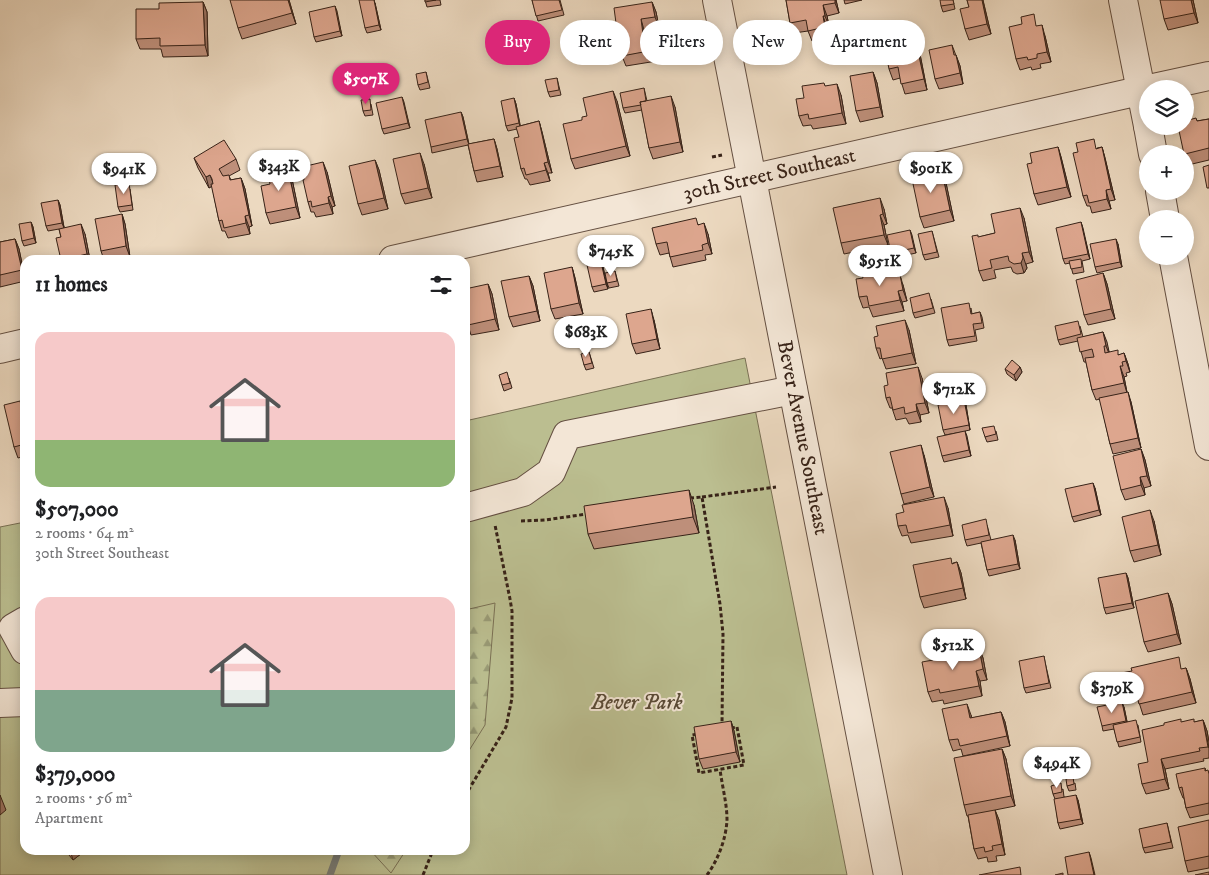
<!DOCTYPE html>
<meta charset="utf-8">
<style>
body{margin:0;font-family:"IM FELL DW Pica",serif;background:#f2f2f2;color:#202124;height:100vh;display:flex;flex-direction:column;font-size:19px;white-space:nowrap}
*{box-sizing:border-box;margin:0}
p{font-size:16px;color:#757577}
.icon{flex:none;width:28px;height:28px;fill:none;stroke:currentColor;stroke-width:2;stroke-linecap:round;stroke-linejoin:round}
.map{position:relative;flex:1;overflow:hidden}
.panel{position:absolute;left:20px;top:255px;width:450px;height:600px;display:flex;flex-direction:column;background:#fff;border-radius:15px;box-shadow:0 2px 12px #0003}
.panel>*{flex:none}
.banner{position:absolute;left:485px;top:20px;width:475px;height:45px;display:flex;gap:10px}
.fabs{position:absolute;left:1139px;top:80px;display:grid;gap:10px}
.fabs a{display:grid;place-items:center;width:55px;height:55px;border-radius:50%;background:#fff;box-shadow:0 2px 12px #0003;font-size:25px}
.price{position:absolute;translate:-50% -42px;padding:0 11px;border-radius:18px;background:#fff;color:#222;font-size:16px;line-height:32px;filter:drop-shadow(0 1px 2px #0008)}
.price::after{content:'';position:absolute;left:50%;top:30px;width:15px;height:11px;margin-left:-8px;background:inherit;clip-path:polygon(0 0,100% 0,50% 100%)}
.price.selected{background:#db2777;color:#fff}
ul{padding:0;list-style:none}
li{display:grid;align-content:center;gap:10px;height:265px;padding:0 15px}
li span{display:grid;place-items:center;height:155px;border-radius:15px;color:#555}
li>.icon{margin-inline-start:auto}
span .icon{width:90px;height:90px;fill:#fffc;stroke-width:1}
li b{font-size:21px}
h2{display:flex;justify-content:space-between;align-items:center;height:60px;padding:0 15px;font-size:21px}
.chip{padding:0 18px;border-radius:22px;background:#fff;box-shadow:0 2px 12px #0003;font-size:18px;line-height:45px}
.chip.selected{background:#db2777;color:#fff}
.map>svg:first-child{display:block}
</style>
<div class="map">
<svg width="1209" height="875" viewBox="0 0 1209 875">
<defs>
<pattern id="forest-firs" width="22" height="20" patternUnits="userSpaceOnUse" patternTransform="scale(1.25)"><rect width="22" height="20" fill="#bbbe90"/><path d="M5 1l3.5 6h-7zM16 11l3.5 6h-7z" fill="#999a75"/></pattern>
</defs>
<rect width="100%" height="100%" fill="#ecd9c0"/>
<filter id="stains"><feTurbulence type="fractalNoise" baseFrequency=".004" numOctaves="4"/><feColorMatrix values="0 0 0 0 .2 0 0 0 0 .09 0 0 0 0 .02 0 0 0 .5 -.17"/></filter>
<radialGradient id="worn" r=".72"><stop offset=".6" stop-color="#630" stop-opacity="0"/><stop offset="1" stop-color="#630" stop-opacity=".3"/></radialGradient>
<path fill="#bbbe90" stroke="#7a7054" d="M745,358L847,875H0V527L25,522V850H465V421Z"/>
<path fill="url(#forest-firs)" stroke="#7a7054" d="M495,603L485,725L465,757V610Z
M370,850H406L391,873Z"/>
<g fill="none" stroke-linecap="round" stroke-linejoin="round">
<path stroke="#747c7a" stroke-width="7" d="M330,875L339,850"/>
<g stroke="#655042" stroke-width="30">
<g id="minor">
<path id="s1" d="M717,0L888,875"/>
<path d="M1123,0L1148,126"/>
<path d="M1149,89L1209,76"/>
<path d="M1148,126L1153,154"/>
<path d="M1160,191L1165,219"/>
<path d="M1173,256L1209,446"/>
<path id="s2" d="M393,260L1148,89"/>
<path d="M0,349L25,343"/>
<path d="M465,508L523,492L551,472L567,435L793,390"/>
<path d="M25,621L13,628L25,650"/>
<path d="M0,703L25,702"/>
</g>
</g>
<path stroke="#382318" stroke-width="3" stroke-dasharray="4 2.5" stroke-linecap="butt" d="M712,157L722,155
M702,497L776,487
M690,498L702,497L720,604L723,634L722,724
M521,521L545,520L587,514
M737,727L744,765L699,773L692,735Z
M465,796L506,727L512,698V611L510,599L495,525
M423,875L433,850
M707,875C718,860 726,839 727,820C727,803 722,786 720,769"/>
<use href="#minor" stroke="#f3e6d6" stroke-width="28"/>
</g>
<path fill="#be8f7a" stroke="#382318" d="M289,0L296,24L242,39L238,28Z
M425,0H440L441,5L427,7Z
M532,0H560L564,15L538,21Z
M786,0H836L839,13L827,16L829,26L827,27L829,38L812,41L808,31L794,33L790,23Z
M844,0H862L845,4Z
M953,0L955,9L943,12L941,6Z
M967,0H983L991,34L969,40L965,29L969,7Z
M1193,0L1198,23L1168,30L1164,19Z
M203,2L207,12L208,56L163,57L161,49H140L136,39L159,9Z
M652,2L656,12L659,27L644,30L645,33L656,31L660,42L663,60L626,66L622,56L621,50L613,52L609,41L616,23Z
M375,3L381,30L367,33L365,28Z
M335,6L342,36L316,42L314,37Z
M1038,26L1045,36L1051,62L1040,64L1041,68L1032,70L1031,67L1020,70L1016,59Z
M876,31L878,36L883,57L870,60L868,55Z
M917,39L927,90L905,94L900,78L893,80L889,69Z
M952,45L960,66L963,84L939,89L935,79Z
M426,72L430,88L420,90L418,85Z
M873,72L877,83L883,117L860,122L856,111Z
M557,78L561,95L550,97L548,92Z
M825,86L841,95L846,124L813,129L811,125L803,126L799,116L804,98Z
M644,88L647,101L675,107L683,152L653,159L649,148L642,110L625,113L623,108Z
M402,97L410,128L384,134L382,129Z
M514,98L516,104L520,126L539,121L542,132L552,173H548L550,181L530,185L527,179H525L521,169L519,137L517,129L508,131L506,126Z
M617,101L630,156L575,169L571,159L582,120L587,116Z
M371,104L373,115L365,116L363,111Z
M461,112L463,117L469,144L494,139L497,149L503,177L477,182L474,171L468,145L432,153L431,147Z
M1209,119V160L1188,165L1185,156V154L1197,121Z
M1058,147L1061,157L1071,197L1038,205L1034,194L1032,163Z
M1102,147L1105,158L1115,200L1109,201L1111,209L1092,213L1090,206H1087L1083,196L1097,148Z
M194,158L236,159L240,170L229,176L231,180L241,178L245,189L252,226L249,227L250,234L228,238L225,231H222L219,221L212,186L209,188L198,168Z
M375,160L379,170L388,209L362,215L358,204Z
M424,164L432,198L405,204L401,194Z
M327,172L335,206L332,207L333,214L316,217L314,212H311L308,202Z
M942,172L946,183L954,221L924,228L920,217Z
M292,179L300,218L270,224L266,213L270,184Z
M130,189L133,210L120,212L118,207Z
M58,200L60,205L64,227L85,234L90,260H61V237L59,229L48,231L46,226Z
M884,209L887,224L884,225L888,245L844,254L841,243Z
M122,214L125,224L130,257L114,260H104L101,251Z
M1024,218L1033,262L1026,264L1027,268L1024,273L1017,274L1013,272L1011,267L994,270L996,278L983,281L979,271V237L995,233Z
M31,222L33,227L36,243L24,246L22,241Z
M1081,222L1090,259L1082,261L1084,272L1073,274L1070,263L1065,264L1063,259Z
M698,224L708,234L712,254L705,255L706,260L673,267L669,253L660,255L656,244Z
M910,230L916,253L893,258L891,253Z
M932,231L939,257L925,260L923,255Z
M15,239L19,249L25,277V281L0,287V242Z
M1118,244L1122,267L1097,273L1095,267Z
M601,262L603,267L608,289L594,292L592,287Z
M572,267L575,278L583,314L555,319L551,309Z
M615,271L619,286L609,288L607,283Z
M1103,273L1107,284L1115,319L1088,325L1084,315Z
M897,275L903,285L907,301L902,302L904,311L873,317L869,307L863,308L859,297Z
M529,276L533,286L540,321L513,327L509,317Z
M488,284L492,294L499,330L471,335L468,325Z
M931,299L935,313L915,318L913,313Z
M971,308L972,314L980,312L982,317L984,328L975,330L977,341L949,346L947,340Z
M654,320L660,349L636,354L632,344Z
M1080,326L1083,337L1103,332L1109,352L1119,355L1124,353L1128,364L1130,372L1126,373L1127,376L1124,377L1127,392L1131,402L1141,448L1113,454L1110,444L1100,399L1096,400L1092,390L1086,362H1084L1078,341L1060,345L1058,340Z
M909,330L916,364L886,369L882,358L880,359L876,348Z
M589,352L594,368L586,370L584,365Z
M1020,367L1022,372L1016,381L1007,374L1005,369Z
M509,378L512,388L504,391L502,385Z
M922,378L929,413L920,415L921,422L909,424L906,418L896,420L892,408H890L886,398Z
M25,404V456L18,458L14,447L22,405Z
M966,405L970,430L965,431L971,456L944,462L942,456L962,432L945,435L943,430Z
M996,431L998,440L987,442L985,437Z
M1141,449L1145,460L1151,486L1144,488L1145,495L1125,500L1121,490Z
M924,455L934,497L904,504L901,494Z
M1095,488L1101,515L1074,522L1072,517Z
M694,505L699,533L594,549L588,534Z
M948,508L953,536L911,543L908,535L902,536L898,526Z
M1154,521L1161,555L1134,562L1130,551Z
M987,525L991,540H1015L1020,569L989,576L987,570L981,543L967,546L965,540Z
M957,562L961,573L966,599L924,608L920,597L953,563Z
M1126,573L1128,578L1134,608L1106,614L1104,608Z
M1168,593L1172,604L1181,644L1148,652L1144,642Z
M979,648L983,658L987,680L980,681L982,696L944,704L943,700L932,702L928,692L933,660Z
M1044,656L1045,662L1051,688L1026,693L1024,688Z
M1186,668L1190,679L1196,703L1143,715L1137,696L1122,700L1119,689Z
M1102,676L1106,689L1097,691L1095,685Z
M1124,707L1127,722L1138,725L1141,742L1119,747L1114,729L1103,731L1102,726Z
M1001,712L1005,722L1010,746L963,756L961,749L953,751L949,740L971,715L972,718Z
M1203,720L1207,731L1209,742V758L1203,759L1204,761L1165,769L1169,789L1146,794L1142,784L1148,762L1182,722H1195Z
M731,721L734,731L740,762L703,769L699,759Z
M1002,749L1006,759L1015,806L995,810L999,820L1005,855L996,856L997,861L988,862L987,857L978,859L974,849L968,816H967L964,805Z
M1205,768L1206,771L1209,772V814L1190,818L1186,808L1184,798H1183L1179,788Z
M1075,783L1076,790L1069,791L1067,786Z
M1063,789L1064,797L1078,800L1083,824L1060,829L1058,823L1055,799L1053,794Z
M1209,820V868L1188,872L1185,861Z
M1167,823L1173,848L1145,853L1143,848Z
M65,850H86L73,860Z"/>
<path fill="#9b7463" stroke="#382318" d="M288,0H289L296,24L292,13Z
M374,0L375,3L381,30L379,25Z
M835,0H836L839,13L835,3Z
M982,0H983V1L991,34L987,24Z
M1191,0H1193L1198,23L1194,13Z
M203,2L207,12L208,56L205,45Z
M652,2L656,12L659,27L655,17Z
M823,5L827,16L829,26L825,16Z
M335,6L337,11L342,36L340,31Z
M823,16L827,27L829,38L825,27Z
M641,19L644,30L647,44L643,34Z
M1042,25L1045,36L1051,62L1047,52Z
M913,29L917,39L927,90L924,79Z
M656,31L660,42L663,60L659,49Z
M876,31L878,36L883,57L881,52Z
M956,55L960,66L963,84L960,73Z
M873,72L877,83L883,117L880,107Z
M837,84L841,95L846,124L842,113Z
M613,91L617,101L630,156L626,146Z
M671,96L675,107L683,152L680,142Z
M402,97L404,102L410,128L408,123Z
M514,98L516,104L521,129L519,123Z
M461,112L463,117L469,145L467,139Z
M539,121L542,132L552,173L548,162Z
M494,139L497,149L503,177L500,166Z
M1058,147L1061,157L1071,197L1067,187Z
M1102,147L1105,158L1115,200L1111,189Z
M420,153L424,164L432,198L428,188Z
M375,160L379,170L388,209L384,198Z
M323,162L327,172L335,206L331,196Z
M544,163L548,173L550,181L546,170Z
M288,169L292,179L300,218L296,207Z
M942,172L946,183L954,221L950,210Z
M210,175L214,185L209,188L206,177Z
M241,178L245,189L252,226L249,215Z
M1106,190L1109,201L1111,209L1107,199Z
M328,197L332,207L333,214L329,203Z
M880,198L884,209L887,224L883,214Z
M58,200L60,205L64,228L62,223Z
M1020,208L1024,218L1033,262L1029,252Z
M122,214L125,224L130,257L126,246Z
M880,215L884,225L888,245L884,235Z
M245,216L249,227L250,234L246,223Z
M31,222L33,227L36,243L34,238Z
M1081,222L1083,228L1090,259L1088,254Z
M704,223L708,234L712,254L708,243Z
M81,224L85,234L90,260L87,254Z
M910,230L912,235L916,253L914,248Z
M15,239L19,249L25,279L22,270Z
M1116,239L1118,244L1122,267L1120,262Z
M1022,253L1027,268L1024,273L1021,263Z
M601,262L603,267L608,289L606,284Z
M572,267L575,278L583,314L579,303Z
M1103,273L1107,284L1115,319L1111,309Z
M900,275L903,285L907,301L903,290Z
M529,276L533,286L540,321L537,311Z
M488,284L492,294L499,330L495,319Z
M898,291L902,302L904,311L900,300Z
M651,309L654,320L660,349L657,339Z
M905,320L909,330L916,364L912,353Z
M1103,332L1107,342L1110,356L1106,346Z
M1124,353L1128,364L1130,372L1126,361Z
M1120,366L1124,377L1127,393L1124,383Z
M918,367L922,378L929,413L925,403Z
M1020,367L1022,372L1016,381L1014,375Z
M1128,392L1131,402L1141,448L1138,438Z
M964,400L966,405L970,430Z
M916,404L920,415L921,422L917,411Z
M965,431L967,436L971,456L969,450Z
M921,445L924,455L934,497L930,487Z
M1141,449L1145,460L1151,486L1147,476Z
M1140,477L1144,488L1145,495L1141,485Z
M1093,483L1095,488L1101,515L1099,510Z
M689,490L694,505L699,533L693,517Z
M944,497L948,508L953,536L950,525Z
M1150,510L1154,521L1161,555L1158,545Z
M1013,535L1015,540L1020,569L1018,564Z
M957,562L961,573L966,599L963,588Z
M1126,573L1128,578L1134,608L1132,603Z
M1168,593L1172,604L1181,644L1177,634Z
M979,648L983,658L987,680L983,669Z
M1186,668L1190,679L1196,703L1192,692Z
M976,671L980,681L982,696L979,686Z
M1122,702L1124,707L1128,726L1126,721Z
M967,704L971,715L974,729L970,718Z
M1001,712L1005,722L1010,746L1007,736Z
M1203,720L1207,731L1209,742V748Z
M731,721L734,731L740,762L736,752Z
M1002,749L1006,759L1015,806L1011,796Z
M1161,759L1165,769L1169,789L1165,779Z
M0,795L6,810L0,815Z
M1076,795L1078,800L1083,824L1081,819Z
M995,810L999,820L1005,855L1002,844Z
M70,850H86L73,860Z
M1089,852L1091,858L1095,875H1094Z"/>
<path fill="#dda68e" stroke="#382318" d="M230,0H288L292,13L238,28Z
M359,0H374L379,25L365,28Z
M425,0H436L425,2Z
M532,0H559L562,10L536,16Z
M786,0H835V3L823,5L825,16H823L825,27L808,31L806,20L790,23Z
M940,0H953L954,4L941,6Z
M967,0H982L987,24L965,29L960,9L969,7Z
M1160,0H1191L1194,13L1164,19Z
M203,2L205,45L160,46V38L136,39V9H159V3Z
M652,2L655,17L641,19L643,34L656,31L659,49L622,56L619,39L609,41L606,25L616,23L614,8Z
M335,6L340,31L314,37L309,12Z
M1034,14L1036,26L1042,25L1047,52L1037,54V58L1028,60L1027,57L1016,59L1009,27L1022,24L1021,17Z
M913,29L924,79L901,84L898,67L889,69L882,35Z
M876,31L881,52L868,55L864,33Z
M952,45L954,55H956L960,73L935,79L929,50Z
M426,72L428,82L418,85L416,74Z
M873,72L880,107L856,111L850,76Z
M557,78L559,90L548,92L545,80Z
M824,83L825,86L837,84L842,113L809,119L808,114L799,116L796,99L804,98L802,86Z
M644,88L646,101L640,102L641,105L623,108L620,93Z
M613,91L626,146L571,159L563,124L582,120V117L587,116L583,98Z
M671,96L680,142L649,148L640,102Z
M402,97L408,123L382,129L376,103Z
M514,98L519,123L506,126L501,101Z
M370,99L371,110L363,111L361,100Z
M461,112L467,139L431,147L425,120Z
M1196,118L1197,121L1209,119V148L1185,154H1184L1178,126H1185V121Z
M539,121L548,162L544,163L546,170L526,175L524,168L521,169L514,138L519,137L516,127Z
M494,139L500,166L474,171L468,144Z
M1094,139L1096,149L1102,147L1111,189L1106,190L1107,199L1089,203L1087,195L1083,196L1073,153L1078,152L1076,143Z
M224,140L236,159L219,169L223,176L229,175L230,180L241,178L249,215L245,216L246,223L224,228L222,220L219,221L211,184H213L212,179L210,175L206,177L194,158Z
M1058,147L1067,187L1034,194L1027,164L1032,163L1030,153Z
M420,153L428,188L401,194L393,159Z
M375,160L384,198L358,204L349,166Z
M323,162L331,196L328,197L329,203L312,207L311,201L308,202L303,180H304L302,167Z
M1209,165V188H1207L1203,167Z
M288,169L296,207L266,213L261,186L270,184L268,173Z
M942,172L950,210L920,217L912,179Z
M129,183L132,205L118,207L115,185Z
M880,198L883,214L880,215L884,235L841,243L833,208Z
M58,200L62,223L46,226L41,203Z
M1020,208L1029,252L1022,253L1023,258L1021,263L1014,264L1009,261L1008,256L990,260L992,268L979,271L972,236L978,235V237L995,233L991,214Z
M122,214L126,246L101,251L95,219Z
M696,218L698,225L704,223L708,243L702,245L703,250L670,257L667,242L656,244L652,228Z
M31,222L34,238L22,241L19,224Z
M1081,222L1088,254L1063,259L1056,228Z
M81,224L87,254L61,260L56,238L61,237L59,229Z
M910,230L914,248L891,253L887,235Z
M932,231L937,252L923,255L918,234Z
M15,239L22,270L0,275V242Z
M1116,239L1120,262L1095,267L1090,244Z
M1081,259L1082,267L1071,269L1069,261Z
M601,262L606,284L592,287L587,265Z
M572,267L579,303L551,309L544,273Z
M894,268L895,275H900L903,290L898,291L900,300L869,306L867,296L859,297L856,279L863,278L862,274Z
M615,271L617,281L607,283L605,273Z
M1103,273L1111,309L1084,315L1076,280Z
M529,276L537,311L509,317L501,281Z
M488,284L495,319L468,325L465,312V289Z
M929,293L933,308L913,313L910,298Z
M969,303L971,314L980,312L982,323L973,324L975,336L947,340L941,308Z
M651,309L657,339L632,344L626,314Z
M905,320L912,353L882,359L880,348H876L874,337L878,336L876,326Z
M1078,321L1081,334L1058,340L1055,326Z
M1103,332L1106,346H1104L1105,353L1118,350V355L1124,353L1126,361L1122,362L1123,366H1120L1124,383L1092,390L1085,358L1094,357L1092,349L1080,352L1077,338Z
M589,352L592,363L584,365L581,354Z
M1012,360L1020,367L1014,375L1005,369Z
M918,367L925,403L916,404L917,411L905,414L904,407L893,410L890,397L886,398L884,386L888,385L886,373Z
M507,372L510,383L502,385L499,375Z
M1128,392L1138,438L1110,444L1099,398Z
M964,400L969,425L943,430L938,405Z
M20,401L21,405L25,404V444L14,447L4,405Z
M994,426L996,434L985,437L982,428Z
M965,431L969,450L942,456L937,437Z
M921,445L930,487L901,494L890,452Z
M1141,449L1147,476L1140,477L1141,485L1121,490L1113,456Z
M1093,483L1099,510L1072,517L1065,489Z
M689,490L693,517L588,534L584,506Z
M944,497L950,525L908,533L906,525L898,526L896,514L904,512L902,505Z
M1150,510L1158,545L1130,551L1122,517Z
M986,519L989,535L965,540L962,525Z
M1013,535L1018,564L987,570L981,542Z
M951,558L952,564L957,562L963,588L920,597L913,565Z
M1126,573L1132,603L1104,608L1098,578Z
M1168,593L1177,634L1144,642L1135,601Z
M979,648L983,669L976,671L979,686L940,693L939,689L928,692L922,662L933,660V657Z
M1044,656L1049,683L1024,688L1019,661Z
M1179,657L1181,669L1186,668L1192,692L1139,704L1134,685L1119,689L1116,674L1132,671L1131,668Z
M1102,676L1104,684L1095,685L1094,679Z
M1122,702L1126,721L1102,726L1097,707Z
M967,704L970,718L1001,712L1007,736L960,746L958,739L949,740L942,709Z
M1181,719V722L1194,719V722L1203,720L1208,747L1199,748L1200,751L1161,759L1165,779L1142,784L1138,764L1148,762L1142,730L1164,725V723Z
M1136,720L1140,737L1117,742L1113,725Z
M731,721L736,752L699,759L694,727Z
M1002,749L1011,796L964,805L954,758Z
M1205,768V771L1208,770L1209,774V803L1186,808L1182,787L1179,788L1176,774Z
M1073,777L1074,784L1067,786L1066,779Z
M1061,783L1062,792L1053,794L1051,786Z
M1076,795L1081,819L1058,823L1054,799Z
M995,810L1002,844L992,846L993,850L985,852L984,847L974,849L968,815Z
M1209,820V856L1185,861L1178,827Z
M1167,823L1171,842L1143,848L1139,829Z
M1089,852L1094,875H1068L1065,857Z
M1020,867L1021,875H979Z
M1209,872V875H1195Z
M1063,873V875H1055Z"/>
<g text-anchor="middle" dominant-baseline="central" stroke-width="4" stroke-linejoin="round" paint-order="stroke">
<g font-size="21" fill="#382318" stroke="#f3e6d6">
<text stroke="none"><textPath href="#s2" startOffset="386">30th Street Southeast</textPath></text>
<text stroke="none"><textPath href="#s1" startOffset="446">Bever Avenue Southeast</textPath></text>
</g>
<g font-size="21" font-style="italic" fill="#594a36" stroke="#f3e6d6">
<text x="637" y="703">Bever Park</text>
</g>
</g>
<rect width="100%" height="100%" filter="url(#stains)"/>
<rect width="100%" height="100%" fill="url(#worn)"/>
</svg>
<div class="fabs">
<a><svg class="icon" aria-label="layers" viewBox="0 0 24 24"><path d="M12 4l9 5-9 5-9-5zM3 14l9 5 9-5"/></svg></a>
<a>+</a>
<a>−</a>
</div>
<b class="price selected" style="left:366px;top:105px">$507K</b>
<b class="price" style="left:279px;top:192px">$343K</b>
<b class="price" style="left:931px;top:194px">$901K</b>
<b class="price" style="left:124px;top:195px">$941K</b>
<b class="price" style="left:611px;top:277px">$745K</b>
<b class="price" style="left:880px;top:287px">$951K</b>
<b class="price" style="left:586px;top:358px">$683K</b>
<b class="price" style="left:954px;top:415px">$712K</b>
<b class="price" style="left:953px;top:671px">$512K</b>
<b class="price" style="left:1112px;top:714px">$379K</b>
<b class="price" style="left:1057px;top:789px">$494K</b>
<div class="banner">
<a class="chip selected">Buy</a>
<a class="chip">Rent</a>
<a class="chip">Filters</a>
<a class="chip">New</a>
<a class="chip">Apartment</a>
</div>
<section class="panel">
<h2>11 homes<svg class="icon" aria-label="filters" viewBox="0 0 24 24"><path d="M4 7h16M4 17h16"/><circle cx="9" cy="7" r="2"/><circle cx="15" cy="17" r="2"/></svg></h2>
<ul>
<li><span style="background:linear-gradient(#f6c9c9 70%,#8fb573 0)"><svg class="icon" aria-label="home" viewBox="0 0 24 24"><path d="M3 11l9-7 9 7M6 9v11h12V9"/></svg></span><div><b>$507,000</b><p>2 rooms · 64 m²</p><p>30th Street Southeast</p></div></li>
<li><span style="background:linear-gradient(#f6c9c9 60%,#7fa58c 0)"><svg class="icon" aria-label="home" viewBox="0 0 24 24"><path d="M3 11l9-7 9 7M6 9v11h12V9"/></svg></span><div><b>$379,000</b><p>2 rooms · 56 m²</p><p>Apartment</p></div></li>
</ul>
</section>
</div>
